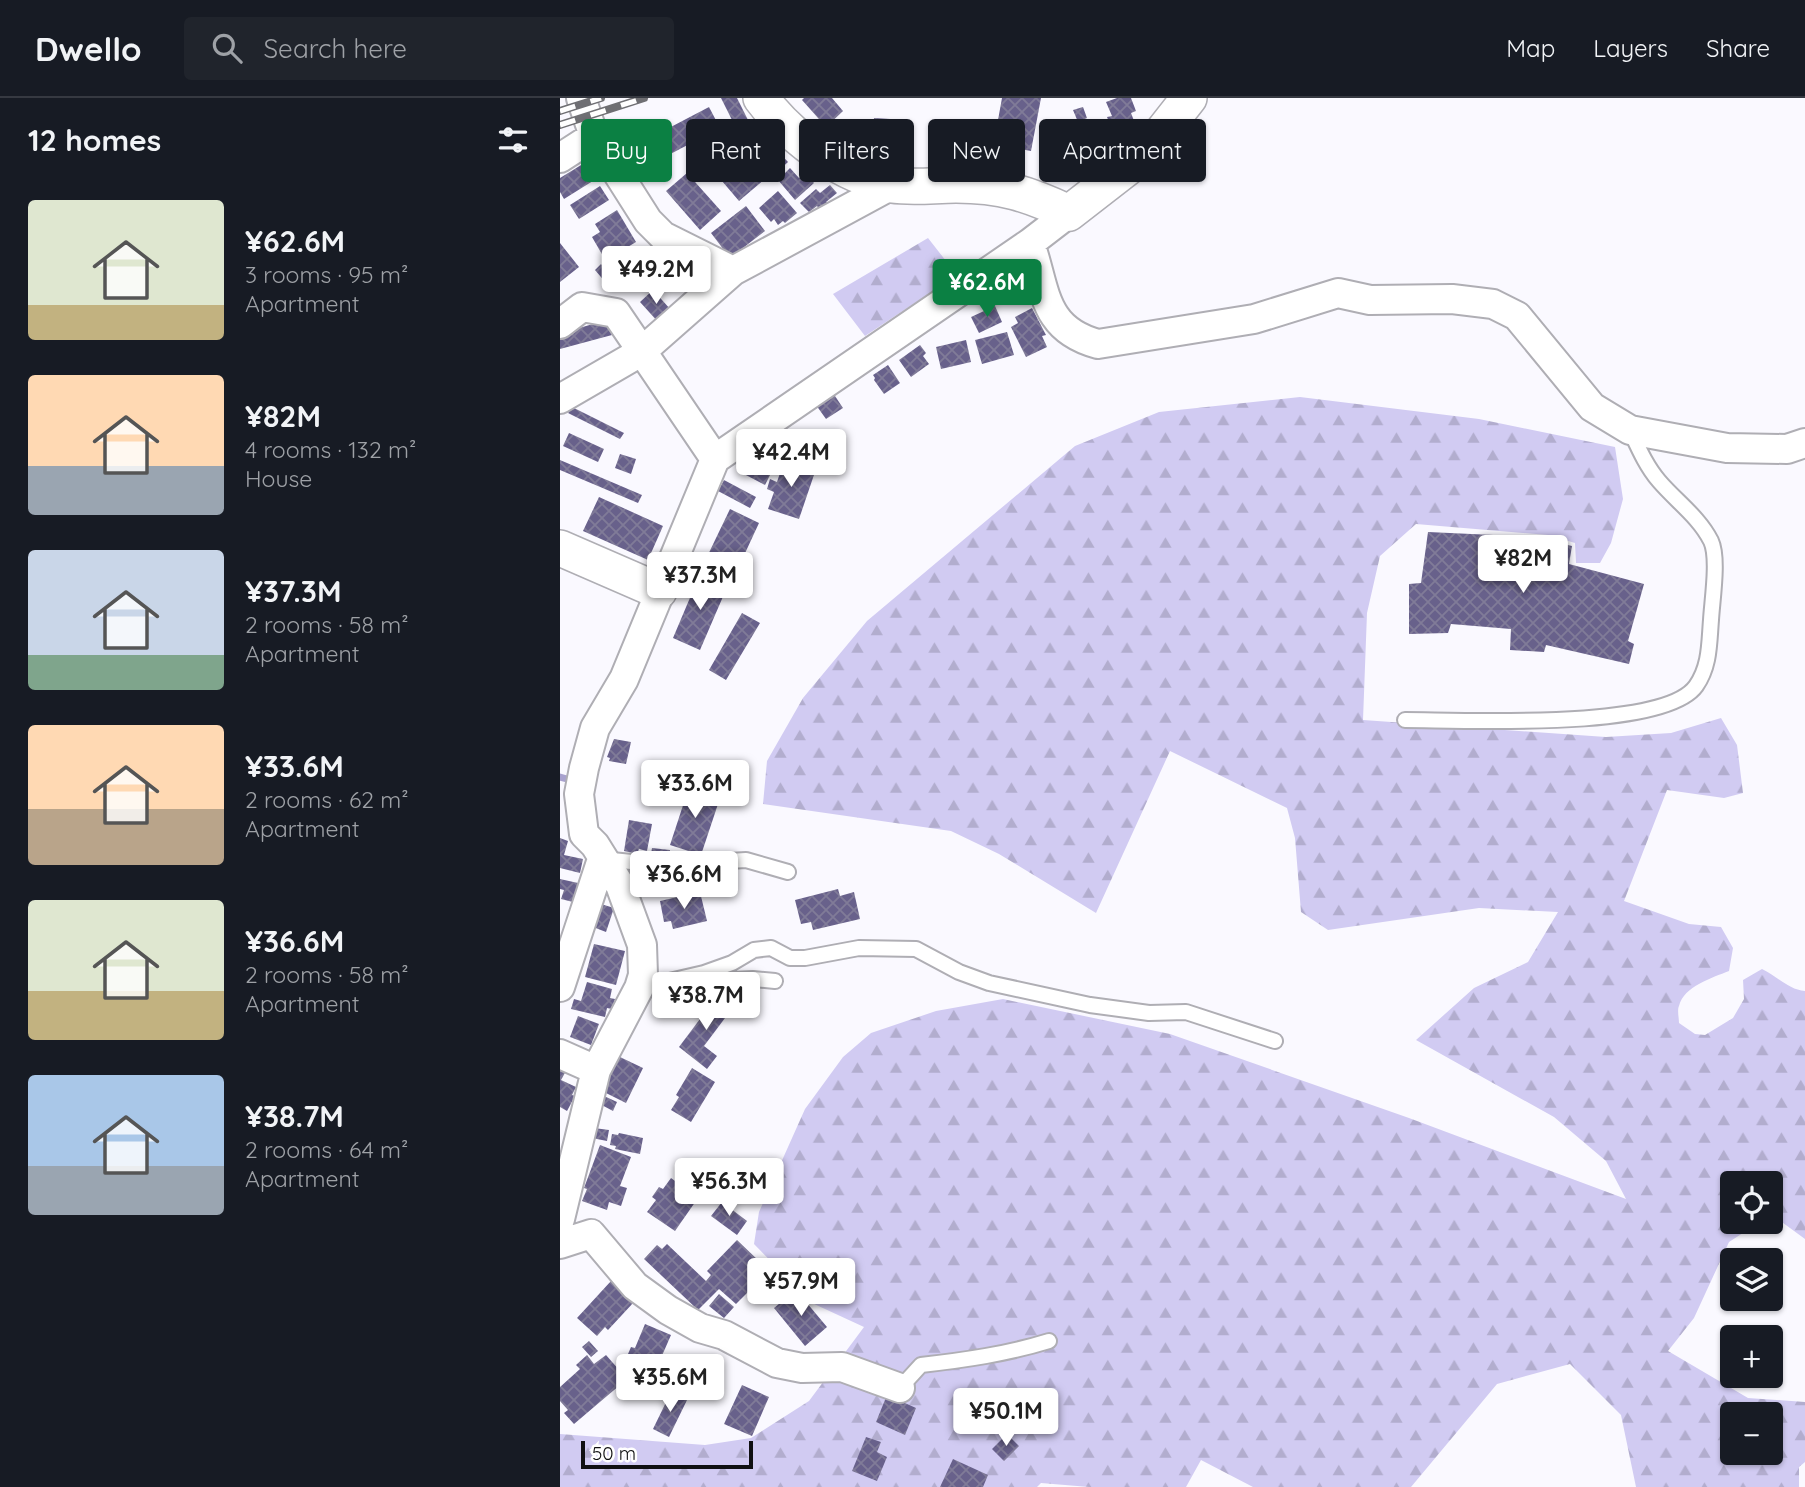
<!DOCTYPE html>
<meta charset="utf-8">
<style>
body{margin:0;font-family:Quicksand,sans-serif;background:#20242c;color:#f1f3f6;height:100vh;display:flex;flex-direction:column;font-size:26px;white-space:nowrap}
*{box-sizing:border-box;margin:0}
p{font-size:23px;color:#9ea1a6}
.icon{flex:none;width:38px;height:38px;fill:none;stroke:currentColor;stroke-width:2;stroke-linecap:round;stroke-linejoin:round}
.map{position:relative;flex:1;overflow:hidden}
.details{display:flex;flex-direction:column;background:#171b24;width:560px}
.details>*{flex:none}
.hud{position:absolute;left:21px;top:21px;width:665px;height:63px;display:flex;gap:14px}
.buttons{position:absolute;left:1160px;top:1073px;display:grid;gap:14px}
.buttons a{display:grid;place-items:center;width:63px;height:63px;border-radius:7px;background:#171b24;box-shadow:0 2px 5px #0004;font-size:35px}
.scale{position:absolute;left:21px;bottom:18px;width:172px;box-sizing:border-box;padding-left:7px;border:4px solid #101012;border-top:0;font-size:19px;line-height:24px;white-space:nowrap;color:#101012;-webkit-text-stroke:5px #fff;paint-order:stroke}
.price{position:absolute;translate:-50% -60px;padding:0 16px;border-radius:7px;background:#fff;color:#222;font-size:23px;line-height:46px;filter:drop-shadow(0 2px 4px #0008)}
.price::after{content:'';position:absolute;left:50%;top:42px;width:21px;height:16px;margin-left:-10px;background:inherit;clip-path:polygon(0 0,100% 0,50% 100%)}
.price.active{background:#0b8043;color:#fff}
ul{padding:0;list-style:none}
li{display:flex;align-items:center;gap:21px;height:175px;padding:0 28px}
li span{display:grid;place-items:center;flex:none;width:196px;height:140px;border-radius:7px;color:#555}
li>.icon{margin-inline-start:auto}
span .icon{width:84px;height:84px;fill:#fffc;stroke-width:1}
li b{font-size:30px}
h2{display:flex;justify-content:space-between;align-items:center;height:84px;padding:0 28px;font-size:30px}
.chip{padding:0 24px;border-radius:7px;background:#171b24;box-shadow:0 2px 5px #0004;font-size:24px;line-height:63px}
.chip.active{background:#0b8043;color:#fff}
header{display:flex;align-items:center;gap:42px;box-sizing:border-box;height:98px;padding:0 35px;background:#171b24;border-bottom:2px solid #363941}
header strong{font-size:33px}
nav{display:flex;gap:38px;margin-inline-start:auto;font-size:24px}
.search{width:490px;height:63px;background:#20242c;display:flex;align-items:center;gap:18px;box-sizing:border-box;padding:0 24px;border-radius:7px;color:#9ea1a6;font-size:26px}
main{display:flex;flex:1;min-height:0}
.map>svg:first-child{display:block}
</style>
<header>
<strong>Dwello</strong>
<div class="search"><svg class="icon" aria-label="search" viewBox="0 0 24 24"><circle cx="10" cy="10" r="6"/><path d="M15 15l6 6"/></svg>Search here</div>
<nav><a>Map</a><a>Layers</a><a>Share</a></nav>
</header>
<main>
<section class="details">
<h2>12 homes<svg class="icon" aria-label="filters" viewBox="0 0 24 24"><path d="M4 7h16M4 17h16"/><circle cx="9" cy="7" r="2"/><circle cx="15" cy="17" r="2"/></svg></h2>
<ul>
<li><span style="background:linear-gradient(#dfe7d0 75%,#c2b280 0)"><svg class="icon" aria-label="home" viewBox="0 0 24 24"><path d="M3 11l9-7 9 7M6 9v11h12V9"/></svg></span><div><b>¥62.6M</b><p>3 rooms · 95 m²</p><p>Apartment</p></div></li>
<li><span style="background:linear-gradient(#ffd9b3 65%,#9aa5b1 0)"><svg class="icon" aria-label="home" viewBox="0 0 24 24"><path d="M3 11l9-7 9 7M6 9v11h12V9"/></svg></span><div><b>¥82M</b><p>4 rooms · 132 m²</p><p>House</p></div></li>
<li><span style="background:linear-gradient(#c9d6e8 75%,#7fa58c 0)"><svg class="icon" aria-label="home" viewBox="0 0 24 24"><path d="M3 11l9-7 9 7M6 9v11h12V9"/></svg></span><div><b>¥37.3M</b><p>2 rooms · 58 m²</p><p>Apartment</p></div></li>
<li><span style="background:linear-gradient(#ffd9b3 60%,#b9a48a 0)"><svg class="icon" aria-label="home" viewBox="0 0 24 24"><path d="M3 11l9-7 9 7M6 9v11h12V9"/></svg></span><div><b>¥33.6M</b><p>2 rooms · 62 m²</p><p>Apartment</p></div></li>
<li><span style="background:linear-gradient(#dfe7d0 65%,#c2b280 0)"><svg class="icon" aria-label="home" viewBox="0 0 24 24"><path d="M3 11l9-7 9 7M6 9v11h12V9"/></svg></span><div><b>¥36.6M</b><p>2 rooms · 58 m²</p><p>Apartment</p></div></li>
<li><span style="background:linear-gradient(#a9c7e8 65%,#9aa5b1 0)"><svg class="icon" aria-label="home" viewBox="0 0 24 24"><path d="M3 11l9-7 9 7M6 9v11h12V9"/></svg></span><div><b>¥38.7M</b><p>2 rooms · 64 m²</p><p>Apartment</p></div></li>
</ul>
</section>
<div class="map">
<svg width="1245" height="1389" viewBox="0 0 1245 1389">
<defs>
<pattern id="forest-firs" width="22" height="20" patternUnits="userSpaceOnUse" patternTransform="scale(1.75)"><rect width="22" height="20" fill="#d1cbf2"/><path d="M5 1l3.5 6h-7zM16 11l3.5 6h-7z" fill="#b2adce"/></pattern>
<pattern id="building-cross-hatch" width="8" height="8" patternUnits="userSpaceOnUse" patternTransform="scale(1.75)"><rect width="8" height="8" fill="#68618b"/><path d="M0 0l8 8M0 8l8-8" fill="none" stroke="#807b98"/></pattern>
</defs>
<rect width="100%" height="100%" fill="#faf9ff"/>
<path fill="url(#forest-firs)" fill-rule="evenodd" d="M368,140L397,177L305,238L273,196Z
M740,299L919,321L1055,349L1063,401L1051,445L1040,465H1016L1015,445L988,437L856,426L820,458L807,515L803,622L1046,639L1111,635L1161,620L1177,647L1183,695L1164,700L1107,692L1064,803L1129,826L1161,829L1173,850L1169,873C1152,880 1124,888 1119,908C1117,912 1119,920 1119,925L1135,936L1145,937L1173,920L1184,901L1183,882L1202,871C1217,878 1229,892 1245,893V1141L1211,1116V1085H1172V1124H1200L1169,1144L1134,1220L1108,1253L1188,1300L1245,1304V1364L1239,1369V1389H1076L1061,1317L1010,1266L937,1286L851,1389H693L641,1362L626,1389H529L481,1385L477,1389H0V1336L145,1347L191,1340L249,1303L304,1229L252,1205L194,1146L199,1114L245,1011L283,959L311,935L376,913L443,901L610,936L849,1020L1066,1101L1046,1063L994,1019L856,942L914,890L968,864L998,814L919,810L768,832L741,814L735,740L727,710L610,653L536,815L439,756L391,733L203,706L207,663L243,600L307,523L515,348L599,314ZM1172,1316H1211V1354H1172Z"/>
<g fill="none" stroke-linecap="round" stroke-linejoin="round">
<path stroke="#a8a1ce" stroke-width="7" d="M0,679L7,681"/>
</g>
<path fill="url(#building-cross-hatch)" d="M161,0H177L189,24L176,30Z
M244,0H272L283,13L266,29L242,2Z
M442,0H481L471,53L438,47L439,40L429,38L432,21L438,22Z
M557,0H571L576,13L571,15L576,28L554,37L547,19L552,18L546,4Z
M149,9L160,30L76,74L65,53Z
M523,9L527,20L518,24L513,12Z
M314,20L347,22L345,57L311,55Z
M524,28L542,61L514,76L505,58L511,55L502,39Z
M211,46L228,64L214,77L197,60Z
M187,61L205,81L179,103L162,83Z
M26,64L36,81L4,101L0,94V80Z
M230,70L239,80L247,77L254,85L235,102L218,82Z
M127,75L161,113L140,132L106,93Z
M270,87L277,95L266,104L269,106L261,113L257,108L249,114L240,105L256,91L260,95Z
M40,88L49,102L19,121L10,107Z
M218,93L237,115L225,125L223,123L218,127L214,121L211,124L199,110Z
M186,108L205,133L170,160L151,135Z
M57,112L76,144L61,153L66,162L51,172L32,139L40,134L35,126Z
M0,145L19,169L0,184Z
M41,166L53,180L46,185L35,172Z
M470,180L472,193L455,195L454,183Z
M93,192L111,212L98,224L80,204Z
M435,208L442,224L419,235L411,219Z
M472,210L486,237L482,238L487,249L466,259L451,229L458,225L455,219Z
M47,222L52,237L0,251V242L12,232Z
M447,234L454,257L422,266L415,242Z
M406,242L411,264L381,271L376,249Z
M360,247L366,255L363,258L369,266L351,279L339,262Z
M328,267L340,285L324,296L314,282L315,280L313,277Z
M273,295L283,310L266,321L256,307Z
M12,309L64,335L60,341L8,315Z
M9,335L44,351L38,364L3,348Z
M242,336L262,345L256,360L235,351Z
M197,350L218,361L205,387L184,376Z
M60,356L76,361L71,376L55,370Z
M265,357L283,363L280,370L262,364Z
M225,360L256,371L239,421L208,411L214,394L207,391L210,381L217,384Z
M0,362L82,397L78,405L0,372Z
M164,382L196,399L190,410L158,393Z
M39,399L103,428L88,462L23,433Z
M170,411L199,425L174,479L144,465Z
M868,434L974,439L1012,448L1009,466L1084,486L1068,543L1074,546L1069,566L986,547L984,554L950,552L951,531L891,526L888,535L849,536V486L861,485Z
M140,476L168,487L140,552L113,540Z
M182,515L200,525L166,582L149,572Z
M54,641L71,644L66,666L49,663L50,660L47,659Z
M130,686L161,697L141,757L110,747Z
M69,722L92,726L87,753L79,751L77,756L64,753Z
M0,740L8,743L4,757L23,761L20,775L0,770Z
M92,750L110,752L109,759L91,756Z
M0,781L18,785L13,804L1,801L4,792L0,791Z
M278,791L280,798L294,794L300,821L253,832L251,824L241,826L235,802Z
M140,794L147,823L113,831L111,823L104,824L100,803Z
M41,806L54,810L46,834L33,829Z
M34,846L65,853L56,887L25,879Z
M27,884L52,891L50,900L55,901L52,911L47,910L45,919L11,911L14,901L21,903Z
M158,897L174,908L144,948L157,958L147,971L119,949Z
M18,918L39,926L31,947L10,939Z
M60,959L83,970L66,1005L42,993Z
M0,970L6,973L1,982L16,989L12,997L15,998L7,1013L0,1009Z
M132,970L155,984L131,1024L111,1012L119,999L116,997Z
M42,997L57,1004L53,1013L38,1005Z
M34,1030L49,1032L47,1043L32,1040Z
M59,1035L83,1040L80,1056L55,1051L56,1048L50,1047L52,1036L58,1037Z
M40,1047L71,1059L60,1088L67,1090L61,1108L49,1104L47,1112L22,1103L27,1091L24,1090Z
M111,1080L138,1100L115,1133L87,1114L96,1102L92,1099L99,1089L103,1091Z
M162,1104L187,1123L177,1137L151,1118Z
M177,1142L201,1165L195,1171L203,1179L176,1206L159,1191L138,1212L84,1161L97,1147L102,1151L107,1146L146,1183L151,1177L147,1173Z
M211,1160L217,1167L210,1173L204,1166Z
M271,1162L273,1176L261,1178L259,1164Z
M51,1183L74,1204L48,1232L45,1229L37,1238L17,1220Z
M236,1192L267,1229L245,1248L214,1210Z
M159,1196L174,1209L164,1220L149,1208Z
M85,1226L111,1237L94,1276L65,1263L71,1249L75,1250Z
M29,1243L38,1253L31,1259L22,1249Z
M27,1257L34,1266L46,1257L67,1281L14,1326L4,1315L8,1312L0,1303V1289L20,1271L16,1267Z
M182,1287L209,1299L192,1338L164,1326Z
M111,1294L127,1302L109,1339L93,1331Z
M327,1297L356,1310L345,1337L316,1324Z
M441,1307L452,1320L439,1331L434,1327L432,1329L425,1321Z
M447,1336L459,1348L444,1363L432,1351Z
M306,1339L321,1344L317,1354L327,1359L317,1383L292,1373Z
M393,1361L428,1377L423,1389H380Z"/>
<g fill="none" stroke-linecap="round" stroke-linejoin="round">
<g stroke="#afaeb4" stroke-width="18">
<path id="service" d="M845,622C901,622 1104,633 1136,588C1150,568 1149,546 1151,522C1152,503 1159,460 1151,443C1139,419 1116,403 1099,383C1086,368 1078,349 1070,332
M42,761L101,767L186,762L228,774
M130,884L193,881L215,883
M79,890L144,875L172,865L194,852L211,850L230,860H245L299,850L356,851L399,874L429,885L530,907L589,915L626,914L715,943
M340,1290L361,1267C405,1262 447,1256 489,1243"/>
</g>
<g stroke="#afaeb4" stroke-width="32">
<path id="minor" d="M21,0L34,38L88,123L103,138L173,173
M0,60L34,38
M470,145C486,191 482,231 538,246L694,221L778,195L810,202L892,201L933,206L957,218L1032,309L1070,332L1167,350L1227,351L1245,345
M0,226L22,209L56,215L155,361
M0,301L81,254L173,173L332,87
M0,889L42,761
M0,956L36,972
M0,1121L36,972L79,890L83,877L82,847L60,787L35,747L24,736L19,696L24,670L35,630L64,581L155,361L470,145L509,115
M0,1146L31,1136L75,1188L108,1212L140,1230L164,1237L217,1265L242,1270L282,1269L340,1290"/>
</g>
<g stroke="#afaeb4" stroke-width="38">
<path id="tertiary" d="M201,0C230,39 283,79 332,87C352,90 376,87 396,87C441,87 469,96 509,115L585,56L629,0
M0,450L99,493"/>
</g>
<use href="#service" stroke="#fff" stroke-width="14"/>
<use href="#minor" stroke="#fff" stroke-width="28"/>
<use href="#tertiary" stroke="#fff" stroke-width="35"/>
<g stroke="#6f6f73" stroke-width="8">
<path id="rail" d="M0,13L41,0
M0,27L84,0"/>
</g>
<use href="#rail" stroke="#fff" stroke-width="5" stroke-dasharray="16" stroke-linecap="butt"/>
</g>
</svg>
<div class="buttons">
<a><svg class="icon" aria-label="locate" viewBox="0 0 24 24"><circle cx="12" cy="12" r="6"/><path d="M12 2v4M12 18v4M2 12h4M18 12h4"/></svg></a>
<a><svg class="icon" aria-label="layers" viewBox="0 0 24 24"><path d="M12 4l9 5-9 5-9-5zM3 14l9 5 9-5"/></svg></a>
<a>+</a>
<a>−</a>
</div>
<div class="scale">50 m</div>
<b class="price" style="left:96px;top:208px">¥49.2M</b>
<b class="price active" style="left:427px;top:221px">¥62.6M</b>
<b class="price" style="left:231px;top:391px">¥42.4M</b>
<b class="price" style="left:963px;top:497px">¥82M</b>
<b class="price" style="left:140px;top:514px">¥37.3M</b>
<b class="price" style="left:135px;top:722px">¥33.6M</b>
<b class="price" style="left:124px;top:813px">¥36.6M</b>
<b class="price" style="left:146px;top:934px">¥38.7M</b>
<b class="price" style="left:169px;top:1120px">¥56.3M</b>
<b class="price" style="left:241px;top:1220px">¥57.9M</b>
<b class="price" style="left:110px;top:1316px">¥35.6M</b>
<b class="price" style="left:446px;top:1350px">¥50.1M</b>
<div class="hud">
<a class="chip active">Buy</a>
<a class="chip">Rent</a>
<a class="chip">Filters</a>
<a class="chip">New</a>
<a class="chip">Apartment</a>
</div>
</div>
</main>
